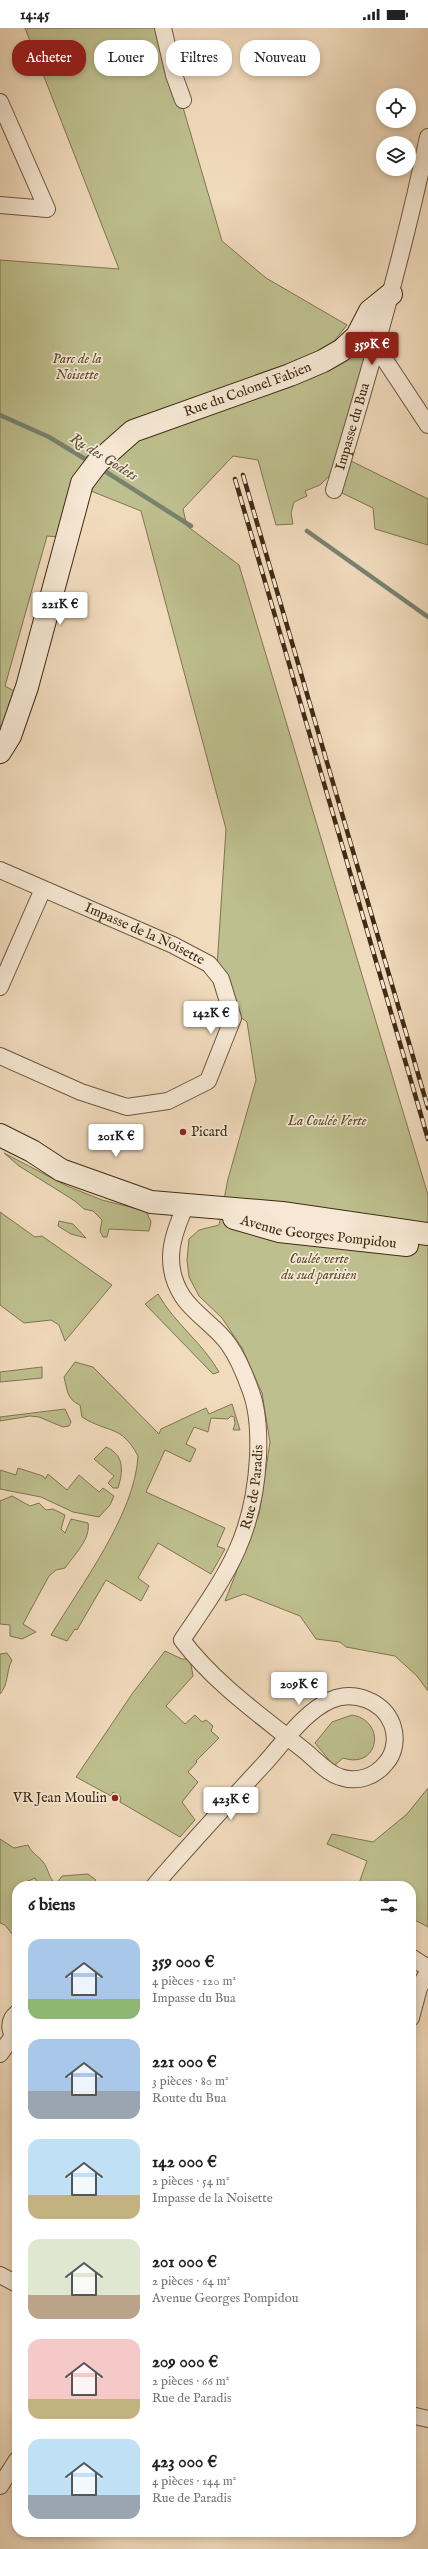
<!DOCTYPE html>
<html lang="fr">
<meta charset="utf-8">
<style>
body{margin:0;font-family:"IM FELL English",serif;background:#f6f6f6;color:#222;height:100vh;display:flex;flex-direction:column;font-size:15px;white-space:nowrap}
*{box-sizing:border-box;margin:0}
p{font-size:13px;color:#767676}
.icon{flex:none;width:22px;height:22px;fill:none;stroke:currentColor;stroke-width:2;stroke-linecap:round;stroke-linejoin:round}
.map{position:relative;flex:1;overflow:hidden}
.side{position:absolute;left:12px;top:1853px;width:404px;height:656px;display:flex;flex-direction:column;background:#fff;border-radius:16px;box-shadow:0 2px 6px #0003}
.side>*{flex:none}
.hud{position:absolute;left:12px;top:12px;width:404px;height:36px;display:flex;gap:8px}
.tools{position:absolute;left:376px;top:60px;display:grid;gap:8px}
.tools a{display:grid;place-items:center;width:40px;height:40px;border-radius:50%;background:#fff;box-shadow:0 2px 6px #0003;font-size:20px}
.price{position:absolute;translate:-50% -34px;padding:0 9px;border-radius:4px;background:#fff;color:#222;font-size:13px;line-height:26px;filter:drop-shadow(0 1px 2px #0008)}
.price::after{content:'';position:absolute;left:50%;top:24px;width:12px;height:9px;margin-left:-6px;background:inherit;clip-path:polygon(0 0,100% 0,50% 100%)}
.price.current{background:#8f2418;color:#fff}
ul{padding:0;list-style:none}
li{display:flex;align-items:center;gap:12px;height:100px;padding:0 16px}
li span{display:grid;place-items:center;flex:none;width:112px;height:80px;border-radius:12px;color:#555}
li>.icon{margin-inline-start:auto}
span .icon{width:48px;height:48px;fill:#fffc;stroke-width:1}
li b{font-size:17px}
h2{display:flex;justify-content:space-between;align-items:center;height:48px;padding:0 16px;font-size:17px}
.tag{padding:0 14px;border-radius:16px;background:#fff;box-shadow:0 2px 6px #0003;font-size:14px;line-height:36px}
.tag.current{background:#8f2418;color:#fff}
.status{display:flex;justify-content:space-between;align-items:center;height:28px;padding:0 20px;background:#fff;direction:ltr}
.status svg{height:11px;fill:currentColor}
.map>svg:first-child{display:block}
</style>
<div class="status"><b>14:45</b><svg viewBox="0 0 49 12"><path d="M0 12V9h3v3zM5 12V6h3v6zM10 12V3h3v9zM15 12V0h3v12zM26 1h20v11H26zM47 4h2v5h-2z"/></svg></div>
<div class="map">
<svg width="428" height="2521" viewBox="0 0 428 2521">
<rect width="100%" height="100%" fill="#f1dbbd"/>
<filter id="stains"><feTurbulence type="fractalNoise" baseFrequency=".005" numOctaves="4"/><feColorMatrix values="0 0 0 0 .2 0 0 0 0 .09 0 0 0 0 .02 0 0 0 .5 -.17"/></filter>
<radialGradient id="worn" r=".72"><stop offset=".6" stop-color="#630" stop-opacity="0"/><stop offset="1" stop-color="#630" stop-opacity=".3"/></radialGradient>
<path fill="#bebf8e" stroke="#807551" d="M25,0H156L177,77L182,76L222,213L266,250L347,297L331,317L270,360L379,284L331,446L320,457L305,463L307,468L294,474L291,485L293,496L276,497L258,432L233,428L183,481L187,498L239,537L428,1167V1663L417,1648L395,1628L346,1619L340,1614L316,1611L300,1588L244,1566L225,1573L259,1486L270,1414L262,1365L242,1320L222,1290L199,1268L189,1249L187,1232L189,1211L199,1202L219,1197L228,1151L256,1052L247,994L239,988L217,939L226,801L141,483L91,463L100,447L165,383L164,380L143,389L86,429L59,509L47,508L5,658L14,663L7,689L0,699V232L119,241Z
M347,431L428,471V517L375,501L373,480L342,465Z
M4,1125L67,1158L102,1172L146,1183L151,1194L149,1203L109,1201L107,1209H103L100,1203L102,1192L93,1183L84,1181L75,1173L19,1138Z
M0,1184L35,1209L42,1208L112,1257L65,1313L59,1297L51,1292L24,1295L0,1277Z
M59,1193L73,1196L86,1210L71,1206L58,1198Z
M158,1266C175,1296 202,1314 219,1344L213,1346L145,1276Z
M75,1334L93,1339L159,1406L161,1401L206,1380L209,1386L232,1376L240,1402H233L235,1396L234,1389L231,1388L228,1391L211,1390L208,1404L194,1399L186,1416L196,1421L190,1434L165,1422L146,1464L225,1500L217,1518L225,1521L211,1546L158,1515L138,1550L149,1558L141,1573L106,1552L77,1602L75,1601L67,1613L51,1607C81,1557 135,1486 138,1428C121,1396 109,1406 82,1389L80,1377C67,1372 67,1361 64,1349Z
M42,1339V1350L0,1354V1344Z
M65,1381L71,1394L69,1398L63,1399L39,1389L30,1388L0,1393V1389Z
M106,1419C125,1427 123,1444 118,1460H113L108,1455L114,1448L94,1431Z
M18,1440L43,1448L45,1451L48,1446L67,1462L79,1447L99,1464L103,1460L114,1468L110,1477L99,1489L73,1484L41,1469L0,1461V1442L16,1447Z
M12,1468L30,1478L39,1475L46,1482L53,1481L65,1487L61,1501L65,1505L71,1491L88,1495C91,1511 74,1527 65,1540L56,1542L49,1548L23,1596L36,1604L22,1611L10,1608V1597L0,1596V1473Z
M165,1623L182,1631H190L193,1648L166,1678L185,1696L195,1687L202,1694L206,1692L213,1698L211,1703L219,1710L196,1733L197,1734L188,1744L198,1754L182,1774L195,1792L180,1809L120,1774L121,1769L113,1764L111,1768L76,1749L132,1666Z
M7,1625L12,1632C6,1643 9,1656 0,1666V1626Z
M352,1687C387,1693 379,1742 343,1730L334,1738L315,1715L332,1694Z
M428,1760V1899L411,1890V1858H358L367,1833L327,1816L332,1806L373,1814L407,1786Z
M0,1811L14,1820L28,1817C33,1827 38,1827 43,1834C49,1841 48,1850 56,1856L62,1848L88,1846L96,1852L91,1858H39L35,1850L17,1858L14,1869L17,1871V1912L5,1897L0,1895Z"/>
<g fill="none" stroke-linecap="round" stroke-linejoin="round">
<path stroke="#78826f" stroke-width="4.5" d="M0,387L49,409L90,434
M100,440L191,498
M307,503L428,589"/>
<g stroke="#6d573e" stroke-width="18">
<g id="street">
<path d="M163,0L174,47L183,72"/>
<path d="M0,74L47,181L0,177"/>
<path d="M378,314L377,320L428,397"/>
<path id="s1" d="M334,462C369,345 403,229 428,109"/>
<path id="s2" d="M0,842L173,917L209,936L221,951L233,990L208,1053L168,1073L127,1079L81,1064L0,1028"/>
<path d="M0,959L43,861"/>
<path id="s3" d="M154,1858C190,1816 227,1776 265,1735C284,1714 304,1684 331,1672C354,1662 383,1673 392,1696C397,1709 395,1725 386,1735C375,1749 357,1755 340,1749C327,1745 316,1732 305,1723C263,1689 215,1656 182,1612C226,1547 254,1510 258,1429C259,1407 258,1381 250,1361C245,1347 238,1330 229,1317C217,1299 195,1287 183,1269C162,1237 172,1207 187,1175"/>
<path d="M411,1929L428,1940"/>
<path d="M17,1985C8,1992 8,2004 17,2011"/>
<path d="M411,1990L419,1960L428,1944"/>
<path d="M0,2026L13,2008"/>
<path d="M0,2247L17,2256"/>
<path d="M411,2387L428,2391"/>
<path d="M0,2458L17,2432"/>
</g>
</g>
<g stroke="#412b14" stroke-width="24">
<g id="secondary">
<path id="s4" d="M0,724L10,708L27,659L82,455L98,434L133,403L290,347L323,333L342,322L357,308L370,283L391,266"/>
<path d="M0,1107L32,1123L61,1142L151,1174L282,1185L428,1206"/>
<path id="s5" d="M234,1190L279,1203L407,1217"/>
</g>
</g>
<use href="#street" stroke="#f6e8d4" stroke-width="16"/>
<use href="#secondary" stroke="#f6e8d4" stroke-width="22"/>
<g stroke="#412b14" stroke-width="4.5">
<path id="rail" d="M243,447L428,1080
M235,451L428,1111"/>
</g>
<use href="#rail" stroke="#f6e8d4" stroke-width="3" stroke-dasharray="9" stroke-linecap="butt"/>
</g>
<g fill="#8f2418" stroke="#f6e8d4" stroke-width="1.5">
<circle cx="183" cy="1104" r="4"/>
<circle cx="115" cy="1770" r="4"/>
</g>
<g text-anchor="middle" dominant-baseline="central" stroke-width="3.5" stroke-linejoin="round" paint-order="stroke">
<g font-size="14" font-style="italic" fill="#5a492c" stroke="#f6e8d4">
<text x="77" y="331">Parc de la<tspan x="77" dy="16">Noisette</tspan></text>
<text x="327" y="1093">La Coulée Verte</text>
<text x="319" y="1231">Coulée verte<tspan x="319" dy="16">du sud parisien</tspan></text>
</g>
<g font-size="14" fill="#412b14" stroke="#f6e8d4">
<text stroke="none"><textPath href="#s4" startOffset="477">Rue du Colonel Fabien</textPath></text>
<text stroke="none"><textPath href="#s1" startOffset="66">Impasse du Bua</textPath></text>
<text stroke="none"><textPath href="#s2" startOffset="158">Impasse de la Noisette</textPath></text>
<text stroke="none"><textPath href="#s5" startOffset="86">Avenue Georges Pompidou</textPath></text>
<text stroke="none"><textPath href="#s3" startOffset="804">Rue de Paradis</textPath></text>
</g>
<g font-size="14" fill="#412b14" stroke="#f6e8d4" text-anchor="start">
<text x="191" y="1104">Picard</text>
<text x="107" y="1770" text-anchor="end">VR Jean Moulin</text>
</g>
<g font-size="15" font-style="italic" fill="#584f3a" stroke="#f6e8d4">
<text transform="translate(104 429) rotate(32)">Ru des Godets</text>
</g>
</g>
<rect width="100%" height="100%" filter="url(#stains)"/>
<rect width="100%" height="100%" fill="url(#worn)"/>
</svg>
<div class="tools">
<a><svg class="icon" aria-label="locate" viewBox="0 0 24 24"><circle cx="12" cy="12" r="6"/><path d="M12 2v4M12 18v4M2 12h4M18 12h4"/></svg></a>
<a><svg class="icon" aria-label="layers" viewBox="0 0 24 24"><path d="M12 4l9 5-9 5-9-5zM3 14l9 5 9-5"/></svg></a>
</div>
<b class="price current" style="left:372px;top:338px">359K €</b>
<b class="price" style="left:60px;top:598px">221K €</b>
<b class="price" style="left:211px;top:1007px">142K €</b>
<b class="price" style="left:116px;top:1130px">201K €</b>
<b class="price" style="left:299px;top:1678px">209K €</b>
<b class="price" style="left:231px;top:1793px">423K €</b>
<div class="hud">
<a class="tag current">Acheter</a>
<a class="tag">Louer</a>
<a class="tag">Filtres</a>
<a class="tag">Nouveau</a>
</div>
<section class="side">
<h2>6 biens<svg class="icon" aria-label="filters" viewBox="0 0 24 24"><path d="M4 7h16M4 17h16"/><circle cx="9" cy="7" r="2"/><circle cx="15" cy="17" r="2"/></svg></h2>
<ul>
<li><span style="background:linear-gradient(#a9c7e8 75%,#8fb573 0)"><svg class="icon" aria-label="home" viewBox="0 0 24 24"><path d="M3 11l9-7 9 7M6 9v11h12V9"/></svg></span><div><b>359 000 €</b><p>4 pièces · 120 m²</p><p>Impasse du Bua</p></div></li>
<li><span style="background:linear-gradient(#a9c7e8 65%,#9aa5b1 0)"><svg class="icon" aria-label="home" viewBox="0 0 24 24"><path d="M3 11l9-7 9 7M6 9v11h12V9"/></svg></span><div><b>221 000 €</b><p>3 pièces · 80 m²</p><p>Route du Bua</p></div></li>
<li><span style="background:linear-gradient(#bfe0f5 70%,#c2b280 0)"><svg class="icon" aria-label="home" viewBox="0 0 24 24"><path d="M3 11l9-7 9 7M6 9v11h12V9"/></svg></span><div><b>142 000 €</b><p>2 pièces · 54 m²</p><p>Impasse de la Noisette</p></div></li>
<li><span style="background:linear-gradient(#dfe7d0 70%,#b9a48a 0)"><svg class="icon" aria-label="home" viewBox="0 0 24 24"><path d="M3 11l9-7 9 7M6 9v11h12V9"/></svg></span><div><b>201 000 €</b><p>2 pièces · 64 m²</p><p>Avenue Georges Pompidou</p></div></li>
<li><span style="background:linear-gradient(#f6c9c9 75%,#c2b280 0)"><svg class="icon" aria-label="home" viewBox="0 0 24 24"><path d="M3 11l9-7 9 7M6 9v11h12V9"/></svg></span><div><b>209 000 €</b><p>2 pièces · 66 m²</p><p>Rue de Paradis</p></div></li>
<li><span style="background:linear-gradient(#bfe0f5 70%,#9aa5b1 0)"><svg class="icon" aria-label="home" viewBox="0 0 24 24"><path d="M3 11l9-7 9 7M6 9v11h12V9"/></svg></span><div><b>423 000 €</b><p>4 pièces · 144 m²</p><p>Rue de Paradis</p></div></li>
</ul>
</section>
</div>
